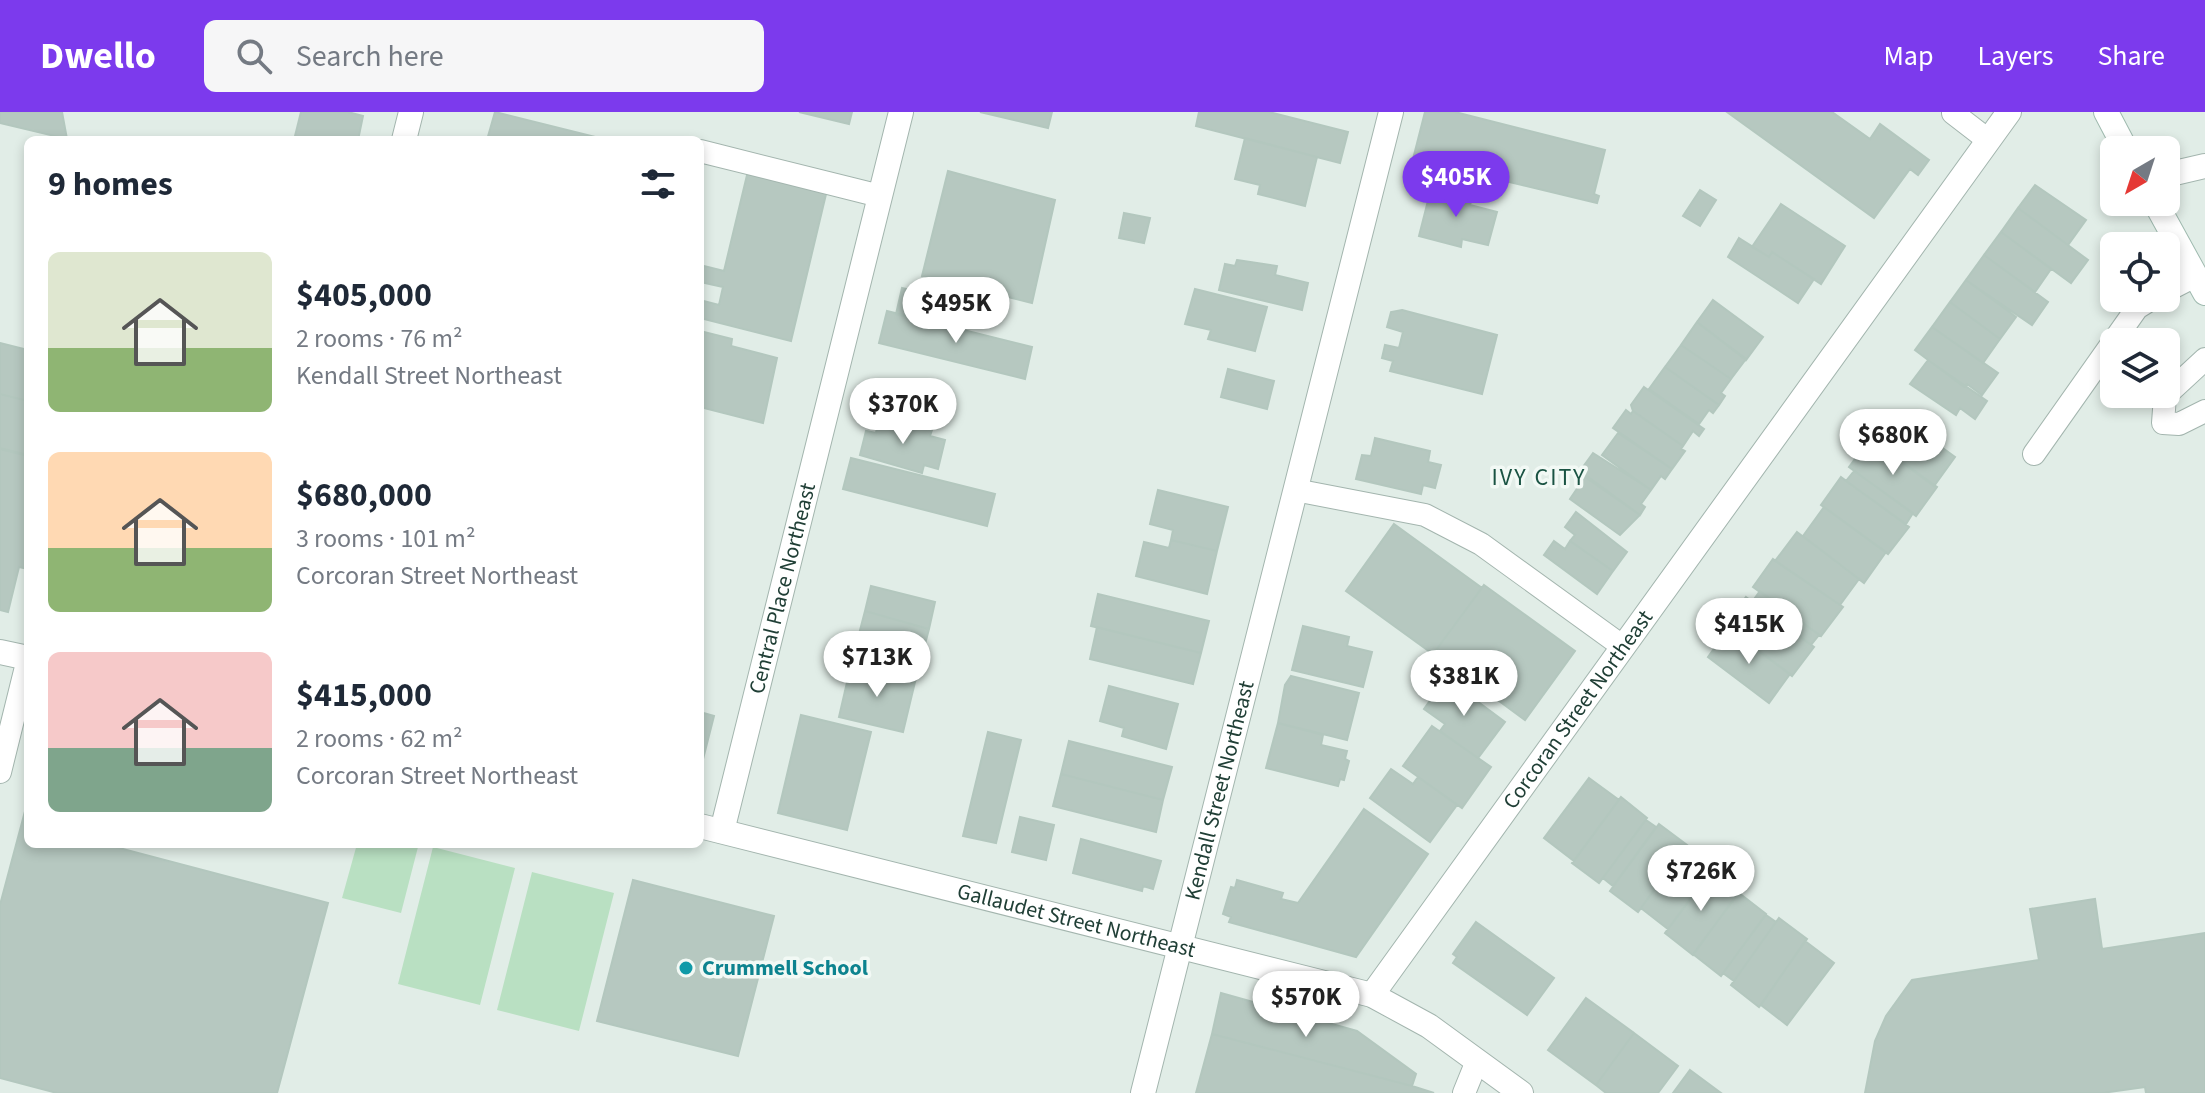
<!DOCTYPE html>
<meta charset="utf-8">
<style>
body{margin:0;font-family:"Source Sans 3",sans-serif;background:#f6f6f7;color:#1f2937;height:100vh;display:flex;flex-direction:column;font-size:30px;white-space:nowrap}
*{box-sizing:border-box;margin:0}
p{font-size:26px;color:#747a83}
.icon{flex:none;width:44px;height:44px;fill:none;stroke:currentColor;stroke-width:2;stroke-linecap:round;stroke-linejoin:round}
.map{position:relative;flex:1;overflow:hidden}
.side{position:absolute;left:24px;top:24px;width:680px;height:712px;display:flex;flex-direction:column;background:#fff;border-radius:12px;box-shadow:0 4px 12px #0003}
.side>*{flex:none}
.needle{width:52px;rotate:219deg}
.fabs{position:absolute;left:2100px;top:24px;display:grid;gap:16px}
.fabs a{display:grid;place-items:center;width:80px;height:80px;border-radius:12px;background:#fff;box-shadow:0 4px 12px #0003;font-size:40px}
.price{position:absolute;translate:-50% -68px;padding:0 18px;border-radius:28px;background:#fff;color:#222;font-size:26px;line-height:52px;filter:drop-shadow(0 2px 4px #0008)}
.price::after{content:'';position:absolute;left:50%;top:48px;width:24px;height:18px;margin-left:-12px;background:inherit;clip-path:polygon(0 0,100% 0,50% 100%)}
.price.current{background:#7c3aed;color:#fff}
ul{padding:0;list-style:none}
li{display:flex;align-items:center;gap:24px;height:200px;padding:0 24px}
li span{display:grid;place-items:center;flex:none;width:224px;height:160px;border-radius:12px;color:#555}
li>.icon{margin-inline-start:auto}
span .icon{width:96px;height:96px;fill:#fffc;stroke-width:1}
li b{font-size:34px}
h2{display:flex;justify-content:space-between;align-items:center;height:96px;padding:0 24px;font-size:34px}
header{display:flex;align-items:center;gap:48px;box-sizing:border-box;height:112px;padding:0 40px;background:#7c3aed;color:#fff}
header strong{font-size:38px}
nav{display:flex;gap:44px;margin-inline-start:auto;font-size:28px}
.search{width:560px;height:72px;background:#f6f6f7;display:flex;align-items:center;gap:20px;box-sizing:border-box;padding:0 28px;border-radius:12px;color:#747a83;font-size:30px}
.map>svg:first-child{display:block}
</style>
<header>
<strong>Dwello</strong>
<div class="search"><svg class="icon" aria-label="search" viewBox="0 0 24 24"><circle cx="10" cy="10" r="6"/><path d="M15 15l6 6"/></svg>Search here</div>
<nav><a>Map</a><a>Layers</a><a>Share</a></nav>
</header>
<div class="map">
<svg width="2205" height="981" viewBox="0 0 2205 981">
<rect width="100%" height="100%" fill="#e1ede7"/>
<path fill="#b9e0c2" d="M357,732L418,735L401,801L342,786Z
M433,735L515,756L480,893L398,872Z
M532,760L614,781L579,919L497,898Z"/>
<path fill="#b6c8c0" stroke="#b3c7be" stroke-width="2" d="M0,0H62L67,27L0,11Z
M301,0H348L363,4L358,28H294Z
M495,0L599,26L598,28H487Z
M799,0H852L849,12Z
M980,0H1052L1048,16Z
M1199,0H1269L1348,20L1340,51L1196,14Z
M1425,0H1455L1605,38L1594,82L1599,84L1597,91L1413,47Z
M1727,0H1832L1870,27L1880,12L1929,48L1918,63L1910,57L1874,106Z
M1245,26L1317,45L1305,94L1258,82L1260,73L1235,67Z
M748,59L827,78L791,229L700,206V188L719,193L723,175L700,170V153L724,159Z
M948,59L1055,88L1032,191L922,164Z
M1432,73L1473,84L1470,93L1497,100L1488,133L1462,127L1461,135L1419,124Z
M2035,73L2086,108L2068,133L2018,96Z
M1700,78L1716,88L1700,114L1683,104Z
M1781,92L1845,134L1821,172L1772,140L1769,145L1752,135Z
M2018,96L2088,148L2071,171L2001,120Z
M1124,101L1150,106L1144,131L1119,126Z
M2001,120L2051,157L2035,180L1984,143Z
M1739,126L1769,145L1772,140L1814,167L1798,191L1728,145Z
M1984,143L2048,190L2032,213L1966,168Z
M1237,148L1277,154L1275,163L1308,171L1302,198L1219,178L1225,152L1235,154Z
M1966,168L2016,205L2000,227L1950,190Z
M902,176L924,181L926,176L941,180L938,190L967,201L962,218L896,202Z
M1195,177L1267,195L1255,239L1208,227L1211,218L1185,212Z
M1713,188L1763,225L1746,248L1697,210Z
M1950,190L2000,227L1983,251L1932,215Z
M1402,198L1497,223L1482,282L1390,259L1393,249L1382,246L1385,233L1399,236L1403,220L1387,215L1391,200Z
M887,199L1032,235L1025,267L879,231Z
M1697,210L1746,247L1731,267L1681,233Z
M1932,215L1998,261L1982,283L1967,272L1964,275L1915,238Z
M700,219L732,227L731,234L777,246L763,311L700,295Z
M0,231L28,238V289L0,282Z
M1681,233L1731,267L1721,281L1725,284L1719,293L1665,255Z
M1928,248L1987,289L1975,307L1960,296L1956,303L1910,272Z
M1665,255L1719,293L1713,301L1709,298L1699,312L1649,277Z
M1228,257L1274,269L1267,297L1221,285Z
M1644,275L1704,317L1699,324L1693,319L1683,334L1633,299L1631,293Z
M0,282L28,289V343L0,336Z
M1626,298L1631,302L1633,299L1683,334L1681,337L1685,339L1672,357L1613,316Z
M1893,300L1955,345L1934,374L1872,328Z
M879,305L932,318L930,324L945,328L938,357L924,353L922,361L860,343L866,319L876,321Z
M1618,321L1672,357L1665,367L1661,364L1651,378L1602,343Z
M1375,326L1430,339L1428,350L1441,353L1435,376L1423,373L1421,382L1356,367L1362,343L1371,344Z
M1870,327L1937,375L1916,404L1849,355Z
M0,337L28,344V457L19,455L8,500L0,498Z
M1593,341L1651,378L1641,392L1645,395L1640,403L1580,359Z
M851,346L995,382L987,414L843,377Z
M1854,359L1913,401L1906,412L1846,369Z
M1585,365L1640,403L1620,423L1570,387Z
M1841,365L1909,415L1888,442L1821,393Z
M1158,378L1228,395L1217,439L1171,428L1173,418L1150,412Z
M1824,395L1886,440L1864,471L1803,424Z
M1576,400L1627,440L1613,459L1570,429L1575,423L1565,415Z
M1394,412L1482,476L1433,542L1346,479Z
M1797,420L1859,467L1840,493L1775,449Z
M1171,428L1217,439L1207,482L1136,464L1144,430L1169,436Z
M1554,429L1565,437L1570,429L1613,459L1597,482L1544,443Z
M1773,447L1843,495L1821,524L1753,475Z
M1484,473L1575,539L1525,608L1434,541Z
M871,474L935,490L929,517L865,499Z
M1760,479L1819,523L1811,533L1752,490Z
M1098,482L1209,509L1201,541L1091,514Z
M1746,485L1814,535L1792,564L1725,514Z
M865,499L929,517L915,570L851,553Z
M1303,514L1349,525L1347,534L1372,540L1363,575L1292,558Z
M1097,515L1201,541L1193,572L1090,547Z
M1729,516L1790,562L1769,591L1708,545Z
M851,553L915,570L903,620L839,605Z
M1291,564L1359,581L1347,628L1278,611L1285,573Z
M1446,566L1505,610L1478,646L1440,619L1445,612L1424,597Z
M1109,574L1178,592L1166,637L1122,624L1124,616L1100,609Z
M700,600L714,604L700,659Z
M801,603L871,620L847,718L778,701Z
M1278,611L1323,623L1321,633L1347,639L1345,647L1349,649L1344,668L1340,667L1338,674L1266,656Z
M1432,614L1491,655L1462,696L1403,654Z
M988,620L1021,628L996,731L963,724Z
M1069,629L1172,655L1163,688L1061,662Z
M1391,657L1413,672L1418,665L1457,693L1430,730L1370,686Z
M1061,662L1163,688L1156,720L1053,694Z
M1589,666L1619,688L1574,749L1544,726Z
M1621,685L1647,706L1599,771L1572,751Z
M28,688V732H104L328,791L277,981H57L0,966V793Z
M1364,697L1428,742L1356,845L1229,810L1231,805L1223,802L1231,775L1235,776L1237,768L1283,781L1281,787L1298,791Z
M1020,705L1054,713L1046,748L1012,740Z
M1646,708L1656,715L1613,774L1603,766Z
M1659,712L1687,733L1638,800L1610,779Z
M1081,727L1161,749L1153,777L1143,774L1142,779L1073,761Z
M1685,735L1713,757L1668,817L1641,796Z
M1710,760L1738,781L1693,843L1665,821Z
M633,768L774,804L738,944L597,909Z
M1739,781L1766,802L1721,864L1693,842Z
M2095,787L2102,837L2205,821V981H2146L2145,975L2102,981H1865L1875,929L1886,904L1912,868L2039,848L2030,797Z
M1766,803L1776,810L1734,869L1723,861Z
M1779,806L1807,827L1759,895L1731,873Z
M1476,810L1554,866L1527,903L1453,851L1457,845L1453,842Z
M1805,829L1834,851L1787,913L1761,893Z
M1221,881L1357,919L1416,962L1412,974L1212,922Z
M1586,886L1634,921L1596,973L1548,938Z
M1634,921L1678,954L1658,981H1606L1596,973Z
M1212,922L1412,974L1434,981H1196Z
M1690,958L1721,981H1673Z"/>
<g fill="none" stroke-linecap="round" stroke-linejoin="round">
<g stroke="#a3b5ae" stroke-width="24">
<path id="lane" d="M1953,1L1988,28
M700,39L880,84
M2166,179L2195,164
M2205,247L2165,284L2163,311L2179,312L2205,299
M2034,342L2137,196L2153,186
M1295,378L1425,403L1481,432L1622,534
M0,660L28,547
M1464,981L1477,949"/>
</g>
<g stroke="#a3b5ae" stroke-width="26">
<g id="street">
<path d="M404,28L411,0"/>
<path d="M2166,63L2205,54"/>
<path d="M0,540L28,546"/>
<path id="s1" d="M700,714L1372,883L1429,914L1521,981"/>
<path id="s2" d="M722,719L901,0"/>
<path id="s3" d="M1372,883L2009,0"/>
<path id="s4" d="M1143,981L1391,0"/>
</g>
</g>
<g stroke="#9fbaaf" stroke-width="26">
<path id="secondary" d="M2106,0L2126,38
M2155,90L2205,181"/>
</g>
<use href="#lane" stroke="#fff" stroke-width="22"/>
<use href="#street" stroke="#fff" stroke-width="24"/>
<use href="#secondary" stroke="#fff" stroke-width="24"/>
</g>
<circle fill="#0f9aa8" stroke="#f2f9f5" stroke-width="3" cx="686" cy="856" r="8"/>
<g text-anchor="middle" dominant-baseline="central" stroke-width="7" stroke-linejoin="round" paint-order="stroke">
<g font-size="22" fill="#203f36" stroke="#f2f9f5">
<text stroke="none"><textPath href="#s2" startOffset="250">Central Place Northeast</textPath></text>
<text stroke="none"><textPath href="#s3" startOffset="352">Corcoran Street Northeast</textPath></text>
<text stroke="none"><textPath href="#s4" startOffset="312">Kendall Street Northeast</textPath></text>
<text stroke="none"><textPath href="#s1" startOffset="388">Gallaudet Street Northeast</textPath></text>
</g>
<g font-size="22" font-weight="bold" fill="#0d838f" stroke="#f2f9f5" text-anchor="start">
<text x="702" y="856">Crummell School</text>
</g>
<g font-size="24" letter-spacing="2" fill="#1a5343" stroke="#f2f9f5">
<text x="1539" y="365">IVY CITY</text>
</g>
</g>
</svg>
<div class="fabs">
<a><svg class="needle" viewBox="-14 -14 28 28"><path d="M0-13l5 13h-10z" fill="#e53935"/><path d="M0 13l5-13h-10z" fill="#747a83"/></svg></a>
<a><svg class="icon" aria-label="locate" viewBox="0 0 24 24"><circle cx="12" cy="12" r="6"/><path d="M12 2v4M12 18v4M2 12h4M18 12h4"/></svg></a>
<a><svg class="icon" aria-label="layers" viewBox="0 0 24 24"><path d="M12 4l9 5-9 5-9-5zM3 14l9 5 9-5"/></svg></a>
</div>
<b class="price current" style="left:1456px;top:107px">$405K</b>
<b class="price" style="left:956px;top:233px">$495K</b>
<b class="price" style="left:903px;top:334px">$370K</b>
<b class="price" style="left:1893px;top:365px">$680K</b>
<b class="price" style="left:1749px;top:554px">$415K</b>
<b class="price" style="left:877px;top:587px">$713K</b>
<b class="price" style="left:1464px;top:606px">$381K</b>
<b class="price" style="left:1701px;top:801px">$726K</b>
<b class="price" style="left:1306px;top:927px">$570K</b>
<section class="side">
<h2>9 homes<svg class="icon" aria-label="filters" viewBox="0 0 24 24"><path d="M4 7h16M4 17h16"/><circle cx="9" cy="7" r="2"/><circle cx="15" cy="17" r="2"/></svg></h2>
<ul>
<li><span style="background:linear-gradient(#dfe7d0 60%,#8fb573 0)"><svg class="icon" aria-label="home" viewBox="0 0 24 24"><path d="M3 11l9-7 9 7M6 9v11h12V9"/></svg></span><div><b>$405,000</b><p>2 rooms · 76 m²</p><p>Kendall Street Northeast</p></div></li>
<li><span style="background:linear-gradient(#ffd9b3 60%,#8fb573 0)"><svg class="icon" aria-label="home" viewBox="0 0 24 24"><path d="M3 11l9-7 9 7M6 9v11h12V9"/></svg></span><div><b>$680,000</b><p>3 rooms · 101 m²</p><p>Corcoran Street Northeast</p></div></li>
<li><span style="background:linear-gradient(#f6c9c9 60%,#7fa58c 0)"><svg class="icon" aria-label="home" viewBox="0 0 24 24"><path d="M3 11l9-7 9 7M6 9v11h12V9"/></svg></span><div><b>$415,000</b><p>2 rooms · 62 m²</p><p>Corcoran Street Northeast</p></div></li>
</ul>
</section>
</div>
